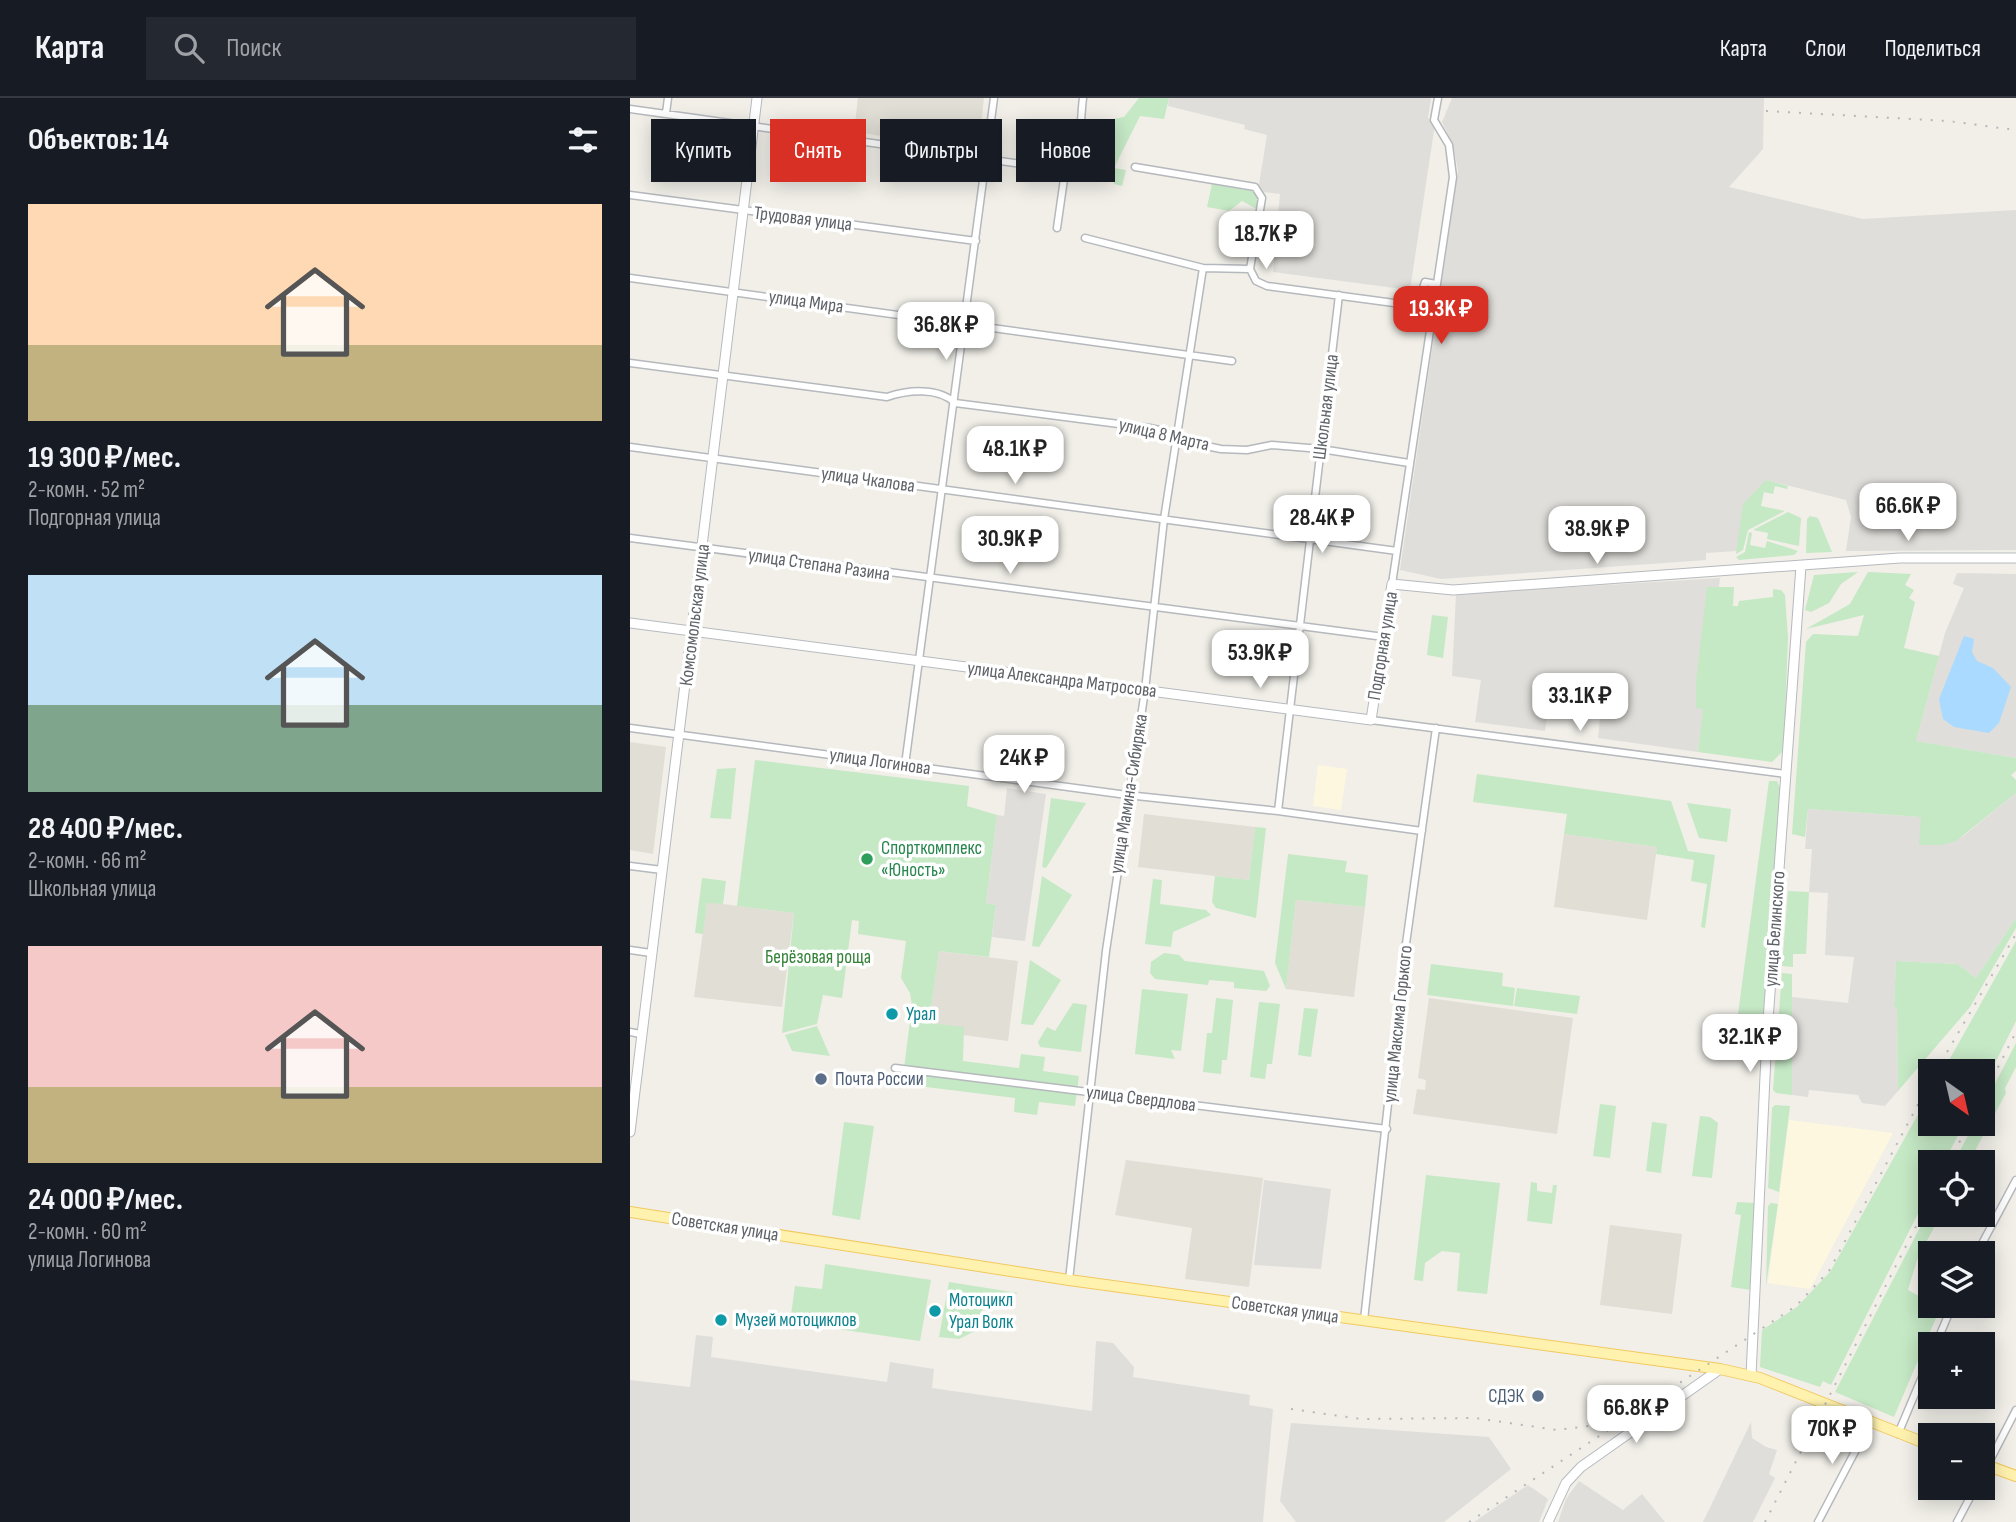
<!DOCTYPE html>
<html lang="ru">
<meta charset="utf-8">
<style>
body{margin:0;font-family:"Sofia Sans Condensed",sans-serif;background:#242831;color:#f1f3f6;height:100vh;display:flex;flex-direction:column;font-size:26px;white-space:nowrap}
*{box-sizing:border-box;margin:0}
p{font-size:23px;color:#9ea1a6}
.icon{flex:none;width:38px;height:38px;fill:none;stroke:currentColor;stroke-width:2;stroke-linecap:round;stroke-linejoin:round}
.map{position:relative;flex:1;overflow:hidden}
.panel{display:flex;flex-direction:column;background:#171b24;width:630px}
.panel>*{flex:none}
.guide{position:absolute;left:21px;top:21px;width:665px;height:63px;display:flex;gap:14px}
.needle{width:46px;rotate:146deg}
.buttons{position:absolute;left:1288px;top:961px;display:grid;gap:14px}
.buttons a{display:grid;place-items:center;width:77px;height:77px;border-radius:0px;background:#171b24;box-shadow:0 4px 18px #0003;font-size:35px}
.price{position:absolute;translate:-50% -60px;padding:0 16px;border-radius:14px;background:#fff;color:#222;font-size:23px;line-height:46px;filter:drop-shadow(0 2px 4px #0008)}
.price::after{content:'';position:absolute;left:50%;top:42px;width:21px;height:16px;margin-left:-10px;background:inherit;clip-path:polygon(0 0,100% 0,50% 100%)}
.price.selected{background:#d93025;color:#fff}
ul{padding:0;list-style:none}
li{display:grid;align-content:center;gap:14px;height:371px;padding:0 28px}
li span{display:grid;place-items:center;height:217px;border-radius:0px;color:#555}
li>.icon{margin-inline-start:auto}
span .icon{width:126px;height:126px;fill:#fffc;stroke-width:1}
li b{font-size:30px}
h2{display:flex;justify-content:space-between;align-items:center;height:84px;padding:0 28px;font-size:30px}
.chip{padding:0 24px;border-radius:0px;background:#171b24;box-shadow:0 4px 18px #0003;font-size:24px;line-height:63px}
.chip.selected{background:#d93025;color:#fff}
header{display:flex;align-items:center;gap:42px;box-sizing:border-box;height:98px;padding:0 35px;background:#171b24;border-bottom:2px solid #363941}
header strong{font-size:33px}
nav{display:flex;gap:38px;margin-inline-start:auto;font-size:24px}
.search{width:490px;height:63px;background:#242831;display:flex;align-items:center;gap:18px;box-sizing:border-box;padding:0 24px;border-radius:0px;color:#9ea1a6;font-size:26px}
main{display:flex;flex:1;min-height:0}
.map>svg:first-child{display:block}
</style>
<header>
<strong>Карта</strong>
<div class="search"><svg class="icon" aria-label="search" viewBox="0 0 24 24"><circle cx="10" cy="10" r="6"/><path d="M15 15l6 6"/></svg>Поиск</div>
<nav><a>Карта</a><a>Слои</a><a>Поделиться</a></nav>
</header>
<main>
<section class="panel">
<h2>Объектов: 14<svg class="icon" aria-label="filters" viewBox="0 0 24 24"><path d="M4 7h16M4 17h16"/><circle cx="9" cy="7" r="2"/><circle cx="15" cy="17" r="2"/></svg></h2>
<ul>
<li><span style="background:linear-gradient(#ffd9b3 65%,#c2b280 0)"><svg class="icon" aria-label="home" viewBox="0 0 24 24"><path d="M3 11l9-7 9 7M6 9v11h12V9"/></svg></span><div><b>19 300 ₽/мес.</b><p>2-комн. · 52 m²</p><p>Подгорная улица</p></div></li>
<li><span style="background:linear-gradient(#bfe0f5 60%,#7fa58c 0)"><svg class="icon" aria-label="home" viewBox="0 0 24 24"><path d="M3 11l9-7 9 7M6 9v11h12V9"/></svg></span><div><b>28 400 ₽/мес.</b><p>2-комн. · 66 m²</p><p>Школьная улица</p></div></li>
<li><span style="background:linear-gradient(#f6c9c9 65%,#c2b280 0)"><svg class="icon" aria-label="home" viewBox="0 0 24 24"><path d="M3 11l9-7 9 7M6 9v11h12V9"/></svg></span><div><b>24 000 ₽/мес.</b><p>2-комн. · 60 m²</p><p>улица Логинова</p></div></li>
</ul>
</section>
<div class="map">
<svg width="1386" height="1424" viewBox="0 0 1386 1424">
<rect width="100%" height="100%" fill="#f1efe8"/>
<path fill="#fef7e0" d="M688,667L717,671L711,712L683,708Z
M1159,1022L1263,1035L1180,1191L1138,1185Z"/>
<path fill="#e0deda" d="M539,0H801L798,20L805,26L780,192L643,174L650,96L633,94L629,86L637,37L614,31L615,27L538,8Z
M822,0H1134L1133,51L1099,89L1233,121L1386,112V452L1216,453L1221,419L1216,402L1136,382L1107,453L1076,455V462L811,481L770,472L828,72L823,47L812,24Z
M1327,475L1386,476V660L1286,643L1315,535L1334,490L1323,486Z
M1090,480L1068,654L968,640L971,610L919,603L915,633L845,624L851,582L822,578L826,496Z
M377,690L416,696L395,843L362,839L366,807L356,805L367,717L374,718Z
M1386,695V820L1346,880L1328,866L1266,863L1264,909L1267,910L1268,993L1255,1008L1232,1005L1228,997L1179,992L1178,999L1162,997V899L1218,905L1224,859L1195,857L1198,795L1179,794L1182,751H1175L1178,711L1291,719L1332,739Z
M634,1082L701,1091L691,1171L624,1167Z
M66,1237L83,1239L81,1259L257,1284L260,1264L304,1271L302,1290L462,1313L466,1243L483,1245L504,1269L503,1279L620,1297L619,1307L643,1311L633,1424H0V1282L60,1289Z
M1121,1324L1122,1340L1136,1349L1147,1352L1139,1376L1145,1380L1123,1424H1073Z
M661,1325L859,1339L881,1371L814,1424H666L650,1403Z
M949,1383L993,1412L1012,1396L1035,1424H928L936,1401Z
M898,1387L918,1401L909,1424H844Z"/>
<path fill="#e1ded6" d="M228,0H354L348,52L224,34Z
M0,644L36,649L23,756L0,752Z
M514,716L625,729L619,782L508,769Z
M934,736L1027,749L1017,822L924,809Z
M666,802L735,809L724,899L656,891Z
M77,804L164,815L152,909L64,899Z
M309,853L388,863L378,943L333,937L334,930L299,925Z
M799,900L943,920L927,1036L783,1016L787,991L795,992L796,982L788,980Z
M496,1062L633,1080L619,1189L555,1181L562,1130L485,1117Z
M980,1127L1052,1136L1042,1216L970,1207Z"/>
<path fill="#c5e8c5" d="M509,0H539L534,21L510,18L484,70L496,72L492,88L484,86L485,77L478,73L474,83L450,75L462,25L494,19Z
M582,86L622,93L627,97V111L612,103L599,113L577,109Z
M1136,382L1158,388L1157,391L1145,388L1143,396L1134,394L1131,408L1155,413L1118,432L1113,452L1106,456L1113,406Z
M1158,414L1171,420L1169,448L1137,441L1138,435L1123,432Z
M1180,418L1188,420L1202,454L1176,455L1177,421Z
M1119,434L1122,435L1120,447L1135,450L1137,443L1168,453L1164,457L1109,462L1106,459L1115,454Z
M1228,474L1211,486L1199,505L1181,514L1175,512L1184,477Z
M1238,474L1281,476L1275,487L1284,492L1279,500L1285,504L1274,550L1309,558L1286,643L1386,660V673L1381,677L1386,682V695L1326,743L1312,747H1289L1291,719L1178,711L1175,739L1162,736L1176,544L1183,536L1228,538L1234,517L1176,531L1220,506Z
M1077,489H1104L1103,508H1108L1109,503L1143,499V491L1151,492L1155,497L1158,540L1154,644L1152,654L1142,664L1068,654L1073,611L1066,610V584Z
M802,517L818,519L813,560L797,557Z
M125,662L339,688L337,708L367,717L356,805L366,807L359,859L309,853L299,925L334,929L333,963L389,970L391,956L415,959L413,973L449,978L445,1008L409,1004L407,1017L384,1014L385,1000L272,986L282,907L280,895L271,880L276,843L228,836L229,823L222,822L212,900L193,897L187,926L152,935L164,815L107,808Z
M106,670L101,721L80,720L87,671Z
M847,676L1041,703L1058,753L1085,757L1075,830L1071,829L1077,786L1061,783L1064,762L1026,756L1027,749L934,736L937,716L843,704Z
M1139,683H1147L1150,690L1134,921L1127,927L1107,924Z
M421,700L456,705L416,770L412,769Z
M1057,705L1101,711L1097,744L1069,740Z
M625,729L636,730L626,820L586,810L582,804L585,778L619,782Z
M658,756L717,763L715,774L738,777L735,809L666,802L656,891L645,865Z
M412,778L442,797L409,849L402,848Z
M72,780L96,783L93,806L77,805L73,836L65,835Z
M523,781L532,782L530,806L576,812L581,817L543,834L541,849L515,846Z
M1158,793L1179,794L1176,856H1163V869L1152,868Z
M1386,820V830L1340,909L1268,993L1267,910L1264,909L1266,863L1328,866L1346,880Z
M1386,843V923L1353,989V973H1313Z
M534,855L549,857L555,863L634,873L640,888L636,893L604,890V884L579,882L578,887L525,881L520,875L521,864Z
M400,862L431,882L403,927L391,926Z
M801,866L873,875L872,888L885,890L883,908L797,897Z
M1152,875L1162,876V997L1146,995L1143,992Z
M887,890L950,898L947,916L884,908Z
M512,891L558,896L551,953L541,952L545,961L505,956Z
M586,900L603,902L597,962H592L591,976L573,974L577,935H582Z
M629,904L650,906L642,966H637L635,981L620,979Z
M443,905L457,907L451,954L410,949L408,944L417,929L425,933Z
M674,910L688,911L681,959L668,957Z
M187,928L200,958L162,953L155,937Z
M1386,945V969L1375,990L1376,995L1339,1064H1324L1344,1026H1353V1009Z
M1300,995V1026H1334L1314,1064H1300V1092L1201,1287L1193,1283L1190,1289L1130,1269L1132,1232L1167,1209L1200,1174Z
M970,1006L986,1008L980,1060L963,1058Z
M1145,1007L1160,1008L1149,1094L1138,1090L1142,1010Z
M1070,1018L1080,1019L1088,1025L1082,1080L1062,1078Z
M214,1024L244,1028L230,1122L202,1117Z
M1022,1024L1037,1026L1031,1075L1016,1073Z
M796,1077L870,1085L857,1196L827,1193L830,1155L812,1153L795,1165L793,1183L784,1182Z
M901,1084L907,1085V1093L922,1095L923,1087H927L922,1126L897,1123Z
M1107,1104L1125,1105L1121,1192L1101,1189L1111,1117L1105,1116Z
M1141,1105L1148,1106L1136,1188L1138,1108Z
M1300,1110V1116L1311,1117L1288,1159L1278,1192L1296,1202L1300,1195V1208H1311L1264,1319L1205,1294Z
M195,1166L301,1182L290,1243L160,1224L165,1188L192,1191Z
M319,1184L388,1195L351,1213L347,1232L329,1241L309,1239Z"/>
<path fill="#aadaff" d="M1334,538L1344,541L1342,554L1347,563L1363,570L1381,589L1369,625L1359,635L1324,629L1313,621L1309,601Z"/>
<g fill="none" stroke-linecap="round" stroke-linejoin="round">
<g stroke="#b5b8bc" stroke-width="9">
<path id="street" d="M0,11L392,66L436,67
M36,15L38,0
M505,69L625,89L632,100L620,171
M0,97L346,143
M427,130L436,67C453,54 450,20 453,0
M455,140L573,170L620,171L626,183L637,188L779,207L789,202L795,184L806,186
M0,180L602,263
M0,265L257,299C278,292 308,289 325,305L520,330L543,335L547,342L591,351L617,352L642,347L691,351L779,365
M0,349L767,453
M0,440L754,539
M762,486L823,79L819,47L804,22L808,0
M741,622L1156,676
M0,630L497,697L648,713L792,733
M275,667L364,0
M648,713L709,197
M0,768L32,772
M0,852L21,855
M0,934L10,936
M265,970L757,1031
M1347,1155L1386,1082
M439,1182L476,853L515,592L534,421L573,170
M734,1222L775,853L806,630
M1306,1246L1322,1208
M1268,1336L1300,1260
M1353,1376L1386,1312
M1188,1424L1240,1325
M1327,1424L1345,1390"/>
</g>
<g stroke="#b6babf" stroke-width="11">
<path id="secondary" d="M0,525L741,622L762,486L823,492L1270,460H1386
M0,1034L127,0
M1121,1278L1137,936L1171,468
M918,1424L936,1385L951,1369L1090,1271"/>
</g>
<g stroke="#f2c960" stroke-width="12">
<path id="primary" d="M0,1114L439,1182L1090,1271L1130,1280L1300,1347
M1353,1366L1386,1378"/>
</g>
<use href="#street" stroke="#fff" stroke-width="6"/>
<use href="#secondary" stroke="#fff" stroke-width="9"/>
<use href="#primary" stroke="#fff2af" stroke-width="10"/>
<path stroke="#b6b7b8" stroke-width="2" stroke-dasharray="2 9" stroke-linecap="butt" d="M1136,13L1318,23L1386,32
M1306,973L1386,836
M1353,999L1386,934
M1319,1064L1339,1026
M661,1311L731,1321L845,1320L927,1332L966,1327L987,1319
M839,1424L1166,1208L1199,1173L1300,984
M1135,1424L1300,1101"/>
</g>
<circle fill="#2e9e5b" stroke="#fff" stroke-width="2.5" cx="237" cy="761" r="7"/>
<g fill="#0f9aa8" stroke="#fff" stroke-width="2.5">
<circle cx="262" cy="916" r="7"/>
<circle cx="305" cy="1213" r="7"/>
<circle cx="91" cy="1222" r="7"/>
</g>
<g fill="#5c6f8a" stroke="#fff" stroke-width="2.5">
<circle cx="191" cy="981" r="7"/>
<circle cx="908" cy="1298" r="7"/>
</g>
<g text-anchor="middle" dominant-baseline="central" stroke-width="7" stroke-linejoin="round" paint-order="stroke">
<g font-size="19" fill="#5f6368" stroke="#fff">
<text transform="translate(173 121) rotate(7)">Трудовая улица</text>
<text transform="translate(176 204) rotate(8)">улица Мира</text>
<text transform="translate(696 309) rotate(-83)">Школьная улица</text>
<text transform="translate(534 337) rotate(13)">улица 8 Марта</text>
<text transform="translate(238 382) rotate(8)">улица Чкалова</text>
<text transform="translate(189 467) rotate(8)">улица Степана Разина</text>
<text transform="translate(65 517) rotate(-83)">Комсомольская улица</text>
<text transform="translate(753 548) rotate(-81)">Подгорная улица</text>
<text transform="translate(432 582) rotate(7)">улица Александра Матросова</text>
<text transform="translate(250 664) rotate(8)">улица Логинова</text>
<text transform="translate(499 696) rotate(-81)">улица Мамина-Сибиряка</text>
<text transform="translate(1145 831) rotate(-86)">улица Белинского</text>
<text transform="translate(768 926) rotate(-84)">улица Максима Горького</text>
<text transform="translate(511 1001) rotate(7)">улица Свердлова</text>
<text transform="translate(95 1129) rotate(9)">Советская улица</text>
<text transform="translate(655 1212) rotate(8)">Советская улица</text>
</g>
<g font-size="19" fill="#27864d" stroke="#fff" text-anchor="start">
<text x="251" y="750">Спорткомплекс<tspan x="251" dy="22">«Юность»</tspan></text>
</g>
<g font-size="19" fill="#348238" stroke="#fff">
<text x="188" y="859">Берёзовая роща</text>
</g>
<g font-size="19" fill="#0d838f" stroke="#fff" text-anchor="start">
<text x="276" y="916">Урал</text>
<text x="319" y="1202">Мотоцикл<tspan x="319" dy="22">Урал Волк</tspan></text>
<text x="105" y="1222">Музей мотоциклов</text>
</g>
<g font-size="19" fill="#4e5e75" stroke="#fff" text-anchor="start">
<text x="205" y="981">Почта России</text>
<text x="894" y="1298" text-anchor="end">СДЭК</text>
</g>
</g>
</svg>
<div class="buttons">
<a><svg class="needle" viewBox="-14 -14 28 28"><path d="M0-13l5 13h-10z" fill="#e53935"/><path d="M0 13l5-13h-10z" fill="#9ea1a6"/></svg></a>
<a><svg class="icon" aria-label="locate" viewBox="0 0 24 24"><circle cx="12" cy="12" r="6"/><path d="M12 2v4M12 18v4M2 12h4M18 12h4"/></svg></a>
<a><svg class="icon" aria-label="layers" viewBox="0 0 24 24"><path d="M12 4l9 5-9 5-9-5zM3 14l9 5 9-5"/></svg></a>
<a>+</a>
<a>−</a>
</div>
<b class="price" style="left:636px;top:173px">18.7K ₽</b>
<b class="price selected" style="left:811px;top:248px">19.3K ₽</b>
<b class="price" style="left:316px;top:264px">36.8K ₽</b>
<b class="price" style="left:385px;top:388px">48.1K ₽</b>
<b class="price" style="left:1278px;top:445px">66.6K ₽</b>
<b class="price" style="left:692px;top:457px">28.4K ₽</b>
<b class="price" style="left:967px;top:468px">38.9K ₽</b>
<b class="price" style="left:380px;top:478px">30.9K ₽</b>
<b class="price" style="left:630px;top:592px">53.9K ₽</b>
<b class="price" style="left:950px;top:635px">33.1K ₽</b>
<b class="price" style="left:394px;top:697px">24K ₽</b>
<b class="price" style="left:1120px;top:976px">32.1K ₽</b>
<b class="price" style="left:1006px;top:1347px">66.8K ₽</b>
<b class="price" style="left:1202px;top:1368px">70K ₽</b>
<div class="guide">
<a class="chip">Купить</a>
<a class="chip selected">Снять</a>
<a class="chip">Фильтры</a>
<a class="chip">Новое</a>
</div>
</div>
</main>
